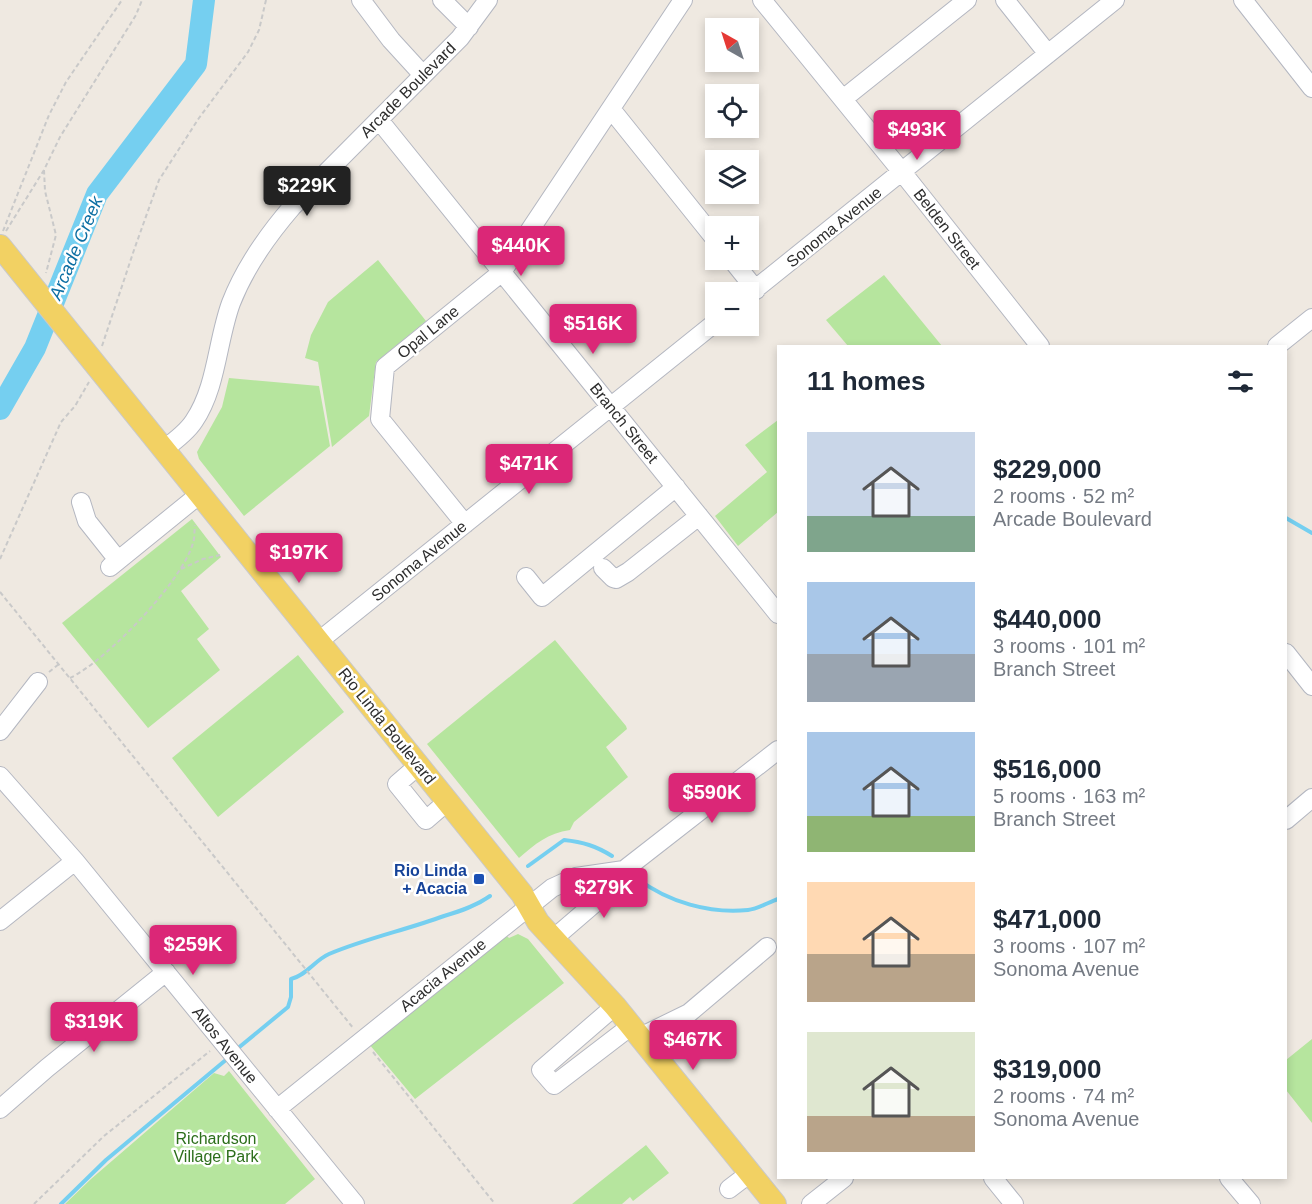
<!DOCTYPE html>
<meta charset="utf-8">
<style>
body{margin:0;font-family:Helvetica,sans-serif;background:#f6f6f7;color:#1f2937;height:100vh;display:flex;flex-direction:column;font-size:22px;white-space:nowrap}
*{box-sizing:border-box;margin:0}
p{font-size:20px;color:#747a83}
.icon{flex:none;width:33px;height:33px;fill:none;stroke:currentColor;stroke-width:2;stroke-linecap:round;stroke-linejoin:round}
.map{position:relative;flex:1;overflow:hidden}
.panel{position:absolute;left:777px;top:345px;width:510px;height:834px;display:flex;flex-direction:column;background:#fff;border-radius:0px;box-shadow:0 3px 9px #0003}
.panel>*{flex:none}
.needle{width:39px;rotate:321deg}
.controls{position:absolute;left:705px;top:18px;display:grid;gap:12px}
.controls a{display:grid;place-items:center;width:54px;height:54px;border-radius:0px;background:#fff;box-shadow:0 3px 9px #0003;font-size:30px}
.price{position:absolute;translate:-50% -51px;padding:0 14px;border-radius:6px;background:#db2777;color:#fff;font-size:20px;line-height:39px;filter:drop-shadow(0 2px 3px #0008)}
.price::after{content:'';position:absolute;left:50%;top:36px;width:18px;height:14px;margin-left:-9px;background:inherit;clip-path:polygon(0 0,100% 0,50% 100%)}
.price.selected{background:#222;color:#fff}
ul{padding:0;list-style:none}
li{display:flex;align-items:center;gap:18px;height:150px;padding:0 30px}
li span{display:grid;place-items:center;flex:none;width:168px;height:120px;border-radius:0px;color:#555}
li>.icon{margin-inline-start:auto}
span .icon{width:72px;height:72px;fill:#fffc;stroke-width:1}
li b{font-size:26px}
h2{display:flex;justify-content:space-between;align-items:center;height:72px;padding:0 30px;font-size:26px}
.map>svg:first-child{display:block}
</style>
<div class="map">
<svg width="1312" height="1204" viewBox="0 0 1312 1204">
<rect width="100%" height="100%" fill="#efe9e1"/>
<path fill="#b6e59e" d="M378,260L426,321L376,362L369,416L332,447L318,362L305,358L311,335L328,302Z
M884,275L942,346H848L826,320Z
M229,378L319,386L330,446L244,516L199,459L197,452L222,407Z
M778,420V512L738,546L715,516L767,472L745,445Z
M192,519L221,557L181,591L209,629L197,639L220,670L148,728L62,623Z
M555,640L626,726L627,729L606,747L628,777L574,822L570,830C548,833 535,844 519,858L427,744Z
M298,655L344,712L218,817L172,758Z
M518,934L528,939L564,983L415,1099L369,1044L506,935L509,938Z
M1312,1039V1123L1286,1090V1060Z
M229,1071L315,1179L285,1204H65L91,1179L214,1073L224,1076Z
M646,1145L669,1173L633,1201L630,1197L622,1204H572Z"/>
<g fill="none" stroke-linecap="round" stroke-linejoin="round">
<path stroke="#75cff0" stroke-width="4" d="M1286,518L1312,533
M528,866L564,840C583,842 596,846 612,856
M638,879C668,902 710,914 748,910C758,909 769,902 778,899
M237,1049L288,1007L291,997V979C307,975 315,960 329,954C367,938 406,930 444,916C461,911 476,906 490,896
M61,1204L106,1160L227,1059"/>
<path stroke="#75cff0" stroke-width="22" d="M0,409L35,348L97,194L196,64L204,0"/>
<g stroke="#b4b7c1" stroke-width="20">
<path id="minor" d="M361,0L391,40L423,75
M442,0L469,27
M762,0L902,172L1040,346
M1005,0L1048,54
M1243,0L1312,88
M843,99L967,0
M611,109L716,240
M379,120L778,614
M732,260L756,290
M748,295L1115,0
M1277,346L1312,318
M164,449C175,441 187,432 194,421C217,387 217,341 231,303C245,267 267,236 292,207L460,38L488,0
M81,502L87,521L118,560
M465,524L380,419L385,367L502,272L683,0
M110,567L200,494
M603,568L613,578L616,579L628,572L699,516
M526,577L542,597L676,487
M319,641L716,322
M1286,653L1312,686
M0,731L38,682
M419,765L397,784L426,820L448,801
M0,776L75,861L355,1204
M1286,820L1312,798
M0,921L75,861
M553,939L610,890L624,870L778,750
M615,1006L541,1070L554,1085L631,1026
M640,1037L689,1013L767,947
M0,1109L47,1068L166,972
M277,1109L552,888L576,877L624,870
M993,1178L1014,1204
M1229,1178L1251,1204
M729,1189L750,1173
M811,1204L844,1178"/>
</g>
<g stroke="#c9c9c9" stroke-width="24">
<path id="major" d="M0,246L522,894L538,922L615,1006L775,1204"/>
</g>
<path stroke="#c9c9c9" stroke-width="2" stroke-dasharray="4.5 3" stroke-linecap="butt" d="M44,170L45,191L56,235L46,273
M3,231L49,115L66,82L122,0
M6,231L44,170L60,137L136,15L142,0
M102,346L134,250L159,180L199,118L248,52L259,30L266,0
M0,559L61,422L75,406L89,382
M181,569L203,559L220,555
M0,592L354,1029
M49,672L59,664
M70,678C106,661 182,582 193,543C195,538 194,531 195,525
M373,1052L495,1204
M34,1204L104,1136L210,1051"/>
<use href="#minor" stroke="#fff" stroke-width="18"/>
<use href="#major" stroke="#f2d163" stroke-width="22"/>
</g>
<rect fill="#1a4fb4" stroke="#fff" stroke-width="2" x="473" y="873" width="12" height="12" rx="3"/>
<g text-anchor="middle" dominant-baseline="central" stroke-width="5" stroke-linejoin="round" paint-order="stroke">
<g font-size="16" fill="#2e2e2e" stroke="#fff">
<text transform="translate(408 90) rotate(-45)">Arcade Boulevard</text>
<text transform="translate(834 227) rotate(-39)">Sonoma Avenue</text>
<text transform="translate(947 229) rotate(52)">Belden Street</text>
<text transform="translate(428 332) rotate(-39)">Opal Lane</text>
<text transform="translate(624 423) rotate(51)">Branch Street</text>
<text transform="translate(419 561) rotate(-39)">Sonoma Avenue</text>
<text transform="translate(387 726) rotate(51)">Rio Linda Boulevard</text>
<text transform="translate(443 975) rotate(-39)">Acacia Avenue</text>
<text transform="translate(225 1045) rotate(51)">Altos Avenue</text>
</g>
<g font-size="16" font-weight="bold" fill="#164399" stroke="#fff" text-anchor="end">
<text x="467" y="870">Rio Linda<tspan x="467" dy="18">+ Acacia</tspan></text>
</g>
<g font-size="16" fill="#2c6e1b" stroke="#fff">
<text x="216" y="1138">Richardson<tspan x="216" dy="18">Village Park</tspan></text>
</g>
<g font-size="18" font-style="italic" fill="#0d6fa3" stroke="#fff">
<text transform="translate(76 248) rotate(-67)">Arcade Creek</text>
</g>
</g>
</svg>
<div class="controls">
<a><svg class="needle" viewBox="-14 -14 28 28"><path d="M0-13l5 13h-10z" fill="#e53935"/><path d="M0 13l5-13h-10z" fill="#747a83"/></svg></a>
<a><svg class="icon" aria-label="locate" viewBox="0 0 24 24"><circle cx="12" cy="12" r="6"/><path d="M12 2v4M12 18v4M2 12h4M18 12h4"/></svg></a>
<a><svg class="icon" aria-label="layers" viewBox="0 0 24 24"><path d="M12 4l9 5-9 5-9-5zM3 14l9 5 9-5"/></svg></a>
<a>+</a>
<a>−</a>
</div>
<b class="price" style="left:917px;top:161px">$493K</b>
<b class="price selected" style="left:307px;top:217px">$229K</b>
<b class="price" style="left:521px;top:277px">$440K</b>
<b class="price" style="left:593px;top:355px">$516K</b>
<b class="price" style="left:529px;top:495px">$471K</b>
<b class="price" style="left:299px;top:584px">$197K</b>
<b class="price" style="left:712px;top:824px">$590K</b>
<b class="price" style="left:604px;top:919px">$279K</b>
<b class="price" style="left:193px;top:976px">$259K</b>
<b class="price" style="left:94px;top:1053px">$319K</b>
<b class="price" style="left:693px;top:1071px">$467K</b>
<section class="panel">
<h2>11 homes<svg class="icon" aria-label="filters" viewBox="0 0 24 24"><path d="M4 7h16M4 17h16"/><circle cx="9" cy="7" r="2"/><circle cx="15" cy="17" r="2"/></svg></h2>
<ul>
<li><span style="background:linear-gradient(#c9d6e8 70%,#7fa58c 0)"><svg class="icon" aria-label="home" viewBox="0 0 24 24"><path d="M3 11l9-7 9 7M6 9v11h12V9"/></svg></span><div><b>$229,000</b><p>2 rooms · 52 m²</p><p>Arcade Boulevard</p></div></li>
<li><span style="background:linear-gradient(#a9c7e8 60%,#9aa5b1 0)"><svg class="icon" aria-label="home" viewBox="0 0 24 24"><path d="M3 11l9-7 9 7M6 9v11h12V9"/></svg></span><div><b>$440,000</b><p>3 rooms · 101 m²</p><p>Branch Street</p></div></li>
<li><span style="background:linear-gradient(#a9c7e8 70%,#8fb573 0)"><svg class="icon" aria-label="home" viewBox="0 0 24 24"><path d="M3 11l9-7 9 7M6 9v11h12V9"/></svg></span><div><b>$516,000</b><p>5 rooms · 163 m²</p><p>Branch Street</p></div></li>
<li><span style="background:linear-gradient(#ffd9b3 60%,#b9a48a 0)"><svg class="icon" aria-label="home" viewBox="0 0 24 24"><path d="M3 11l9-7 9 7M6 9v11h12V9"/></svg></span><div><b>$471,000</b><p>3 rooms · 107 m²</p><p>Sonoma Avenue</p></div></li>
<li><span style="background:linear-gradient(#dfe7d0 70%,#b9a48a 0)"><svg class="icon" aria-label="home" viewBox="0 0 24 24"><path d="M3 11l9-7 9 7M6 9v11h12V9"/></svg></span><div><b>$319,000</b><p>2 rooms · 74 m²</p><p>Sonoma Avenue</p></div></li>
</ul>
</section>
</div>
